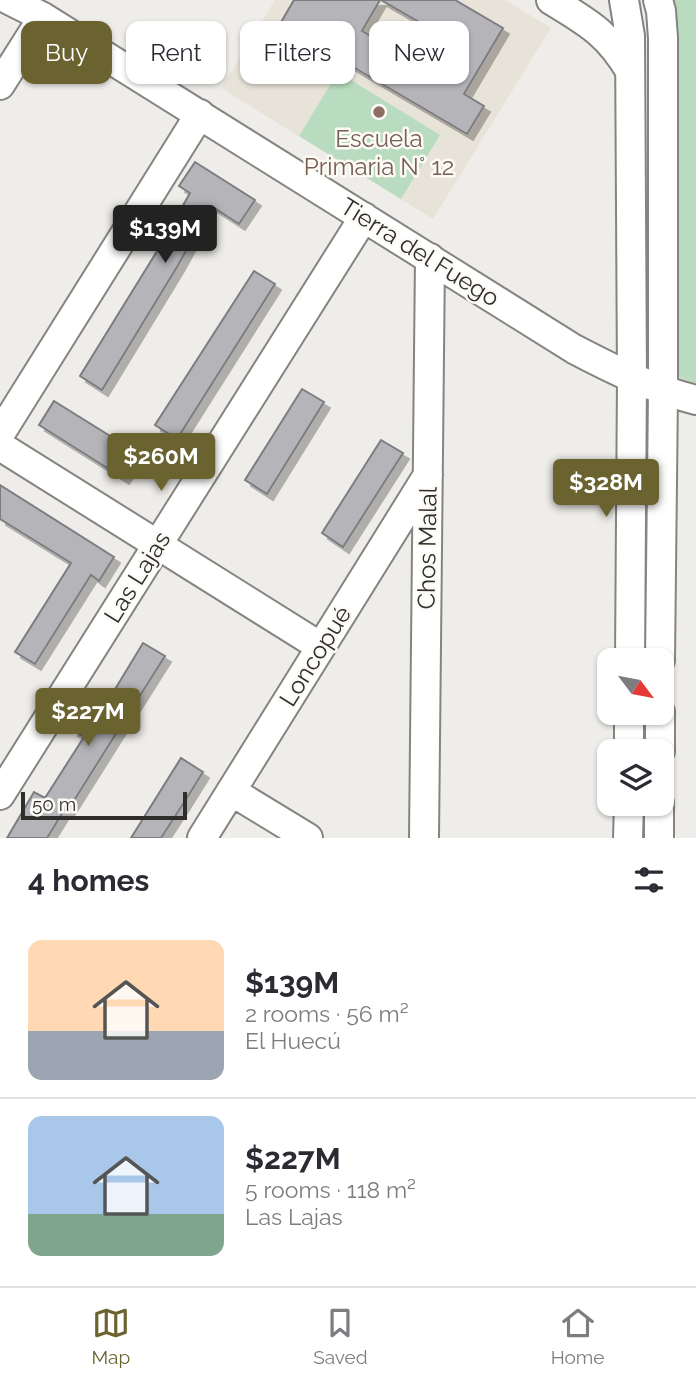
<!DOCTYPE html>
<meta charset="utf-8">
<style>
body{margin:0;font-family:Raleway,sans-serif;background:#f2f2f3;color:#2b2b33;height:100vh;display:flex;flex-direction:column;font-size:26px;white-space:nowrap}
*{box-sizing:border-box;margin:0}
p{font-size:23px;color:#7c7c81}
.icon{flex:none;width:38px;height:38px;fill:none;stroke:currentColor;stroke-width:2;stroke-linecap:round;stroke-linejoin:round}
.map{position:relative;height:838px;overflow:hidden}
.side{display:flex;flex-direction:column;background:#fff;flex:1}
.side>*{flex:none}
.hud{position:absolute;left:21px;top:21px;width:654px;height:63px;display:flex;gap:14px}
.needle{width:46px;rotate:122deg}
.fabs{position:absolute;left:597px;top:648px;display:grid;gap:14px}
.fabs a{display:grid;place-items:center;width:77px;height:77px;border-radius:14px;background:#fff;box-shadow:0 2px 5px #0004;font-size:35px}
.scale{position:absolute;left:21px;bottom:18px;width:166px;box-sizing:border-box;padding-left:7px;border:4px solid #2f2e2d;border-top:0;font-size:19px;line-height:24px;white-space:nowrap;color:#2f2e2d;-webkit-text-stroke:5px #fdfbf6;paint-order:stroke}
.price{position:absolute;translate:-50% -60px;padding:0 16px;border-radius:7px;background:#6b632f;color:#fff;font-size:23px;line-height:46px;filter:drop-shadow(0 2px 4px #0008)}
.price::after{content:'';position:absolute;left:50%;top:42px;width:21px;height:16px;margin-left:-10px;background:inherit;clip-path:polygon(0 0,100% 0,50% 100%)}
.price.selected{background:#222;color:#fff}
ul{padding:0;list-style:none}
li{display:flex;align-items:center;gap:21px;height:175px;padding:0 28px}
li+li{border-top:2px solid #e1e1e2}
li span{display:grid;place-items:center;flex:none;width:196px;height:140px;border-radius:14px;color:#555}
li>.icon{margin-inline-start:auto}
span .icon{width:84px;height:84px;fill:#fffc;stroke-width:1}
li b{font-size:30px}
h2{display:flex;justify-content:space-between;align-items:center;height:84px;padding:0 28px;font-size:30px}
.tag{padding:0 24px;border-radius:14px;background:#fff;box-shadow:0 2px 5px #0004;font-size:24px;line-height:63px}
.tag.selected{background:#6b632f;color:#fff}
.menu{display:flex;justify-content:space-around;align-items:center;height:98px;border-top:2px solid #e1e1e2;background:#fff;font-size:19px;color:#7c7c81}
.menu a{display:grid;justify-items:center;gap:4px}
.menu .selected{color:#6b632f}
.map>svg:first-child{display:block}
</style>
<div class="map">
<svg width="696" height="838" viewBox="0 0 696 838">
<defs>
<filter id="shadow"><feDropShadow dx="6" dy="6" stdDeviation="0" flood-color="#0004"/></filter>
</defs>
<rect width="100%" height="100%" fill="#efede9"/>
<path fill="#e8e3d8" d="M275,0H505L551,28L433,219L221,88Z"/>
<path fill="#b9dbbf" d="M668,0H696V384L676,376Z
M338,72L440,135L401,199L299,136Z"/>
<path fill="#b5b4b9" stroke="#7d7c81" stroke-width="2" filter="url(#shadow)" d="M294,0H380L362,31L434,73L452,41L381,0H455L503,28L464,94L484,106L467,134L280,24Z
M195,162L255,200L239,224L211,206L177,267L102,390L80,376L159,248L190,193L179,186Z
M254,271L275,284L177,439L155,425Z
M302,389L324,402L267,494L245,480Z
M54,401L139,454L123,478L39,425Z
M381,440L403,453L343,547L322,533Z
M0,485L114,557L99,581L91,575L35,664L15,652L71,563L0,519Z
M143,643L165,656L68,810L65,809L47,838H7L34,792L45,798L84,737L72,730L90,701L103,709Z
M181,758L203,772L185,801L161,838H131Z"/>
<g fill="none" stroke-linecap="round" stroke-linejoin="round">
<g stroke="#858480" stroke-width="32">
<path id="minor" d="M9,0L43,17L574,349C614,370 653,389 696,400
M551,0C587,22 608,33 630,71
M624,0L630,36L632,378L630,660
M658,0L661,11L663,38V391L660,660
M0,85L43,17
M0,434L200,114
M0,446L321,647
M629,751V712
M660,751V712
M231,791L308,838
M0,795L364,217
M202,838L428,475
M424,838L430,258
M628,838L629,803
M659,838V803"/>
</g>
<use href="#minor" stroke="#fff" stroke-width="28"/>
</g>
<circle fill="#8d6e63" stroke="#fdfbf6" stroke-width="2.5" cx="379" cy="112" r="7"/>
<g text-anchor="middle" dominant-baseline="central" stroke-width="5" stroke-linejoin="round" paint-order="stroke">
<g font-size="24" fill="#785e54" stroke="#fdfbf6">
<text x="379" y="138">Escuela<tspan x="379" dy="28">Primaria N° 12</tspan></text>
</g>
<g font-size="24" fill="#2f2e2d" stroke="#fdfbf6">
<text transform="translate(420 252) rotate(32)">Tierra del Fuego</text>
<text transform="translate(427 548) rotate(-89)">Chos Malal</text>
<text transform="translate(137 577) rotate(-58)">Las Lajas</text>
<text transform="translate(315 656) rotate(-58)">Loncopué</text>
</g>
</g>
</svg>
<div class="fabs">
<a><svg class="needle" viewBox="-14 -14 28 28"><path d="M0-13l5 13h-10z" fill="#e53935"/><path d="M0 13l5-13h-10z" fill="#7c7c81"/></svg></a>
<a><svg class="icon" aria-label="layers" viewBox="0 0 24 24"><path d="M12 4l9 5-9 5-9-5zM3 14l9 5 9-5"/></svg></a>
</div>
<div class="scale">50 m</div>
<b class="price selected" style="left:165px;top:265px">$139M</b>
<b class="price" style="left:161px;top:493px">$260M</b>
<b class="price" style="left:606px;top:519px">$328M</b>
<b class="price" style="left:88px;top:748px">$227M</b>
<div class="hud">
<a class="tag selected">Buy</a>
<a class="tag">Rent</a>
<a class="tag">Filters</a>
<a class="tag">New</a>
</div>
</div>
<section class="side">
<h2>4 homes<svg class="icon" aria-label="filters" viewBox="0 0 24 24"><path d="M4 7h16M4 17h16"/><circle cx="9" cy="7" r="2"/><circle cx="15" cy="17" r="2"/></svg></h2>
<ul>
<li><span style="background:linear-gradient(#ffd9b3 65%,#9aa5b1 0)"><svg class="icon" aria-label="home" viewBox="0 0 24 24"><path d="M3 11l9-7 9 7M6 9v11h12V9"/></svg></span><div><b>$139M</b><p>2 rooms · 56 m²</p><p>El Huecú</p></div></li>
<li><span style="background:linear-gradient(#a9c7e8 70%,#7fa58c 0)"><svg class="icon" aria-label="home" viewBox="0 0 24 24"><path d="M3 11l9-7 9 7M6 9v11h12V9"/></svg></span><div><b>$227M</b><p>5 rooms · 118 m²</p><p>Las Lajas</p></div></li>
</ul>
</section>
<nav class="menu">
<a class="selected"><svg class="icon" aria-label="map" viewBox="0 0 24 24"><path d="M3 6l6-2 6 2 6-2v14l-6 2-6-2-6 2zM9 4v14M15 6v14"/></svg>Map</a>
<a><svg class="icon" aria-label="saved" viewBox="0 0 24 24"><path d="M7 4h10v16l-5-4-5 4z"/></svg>Saved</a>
<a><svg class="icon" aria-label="home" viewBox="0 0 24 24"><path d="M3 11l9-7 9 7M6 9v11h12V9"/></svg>Home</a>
</nav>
